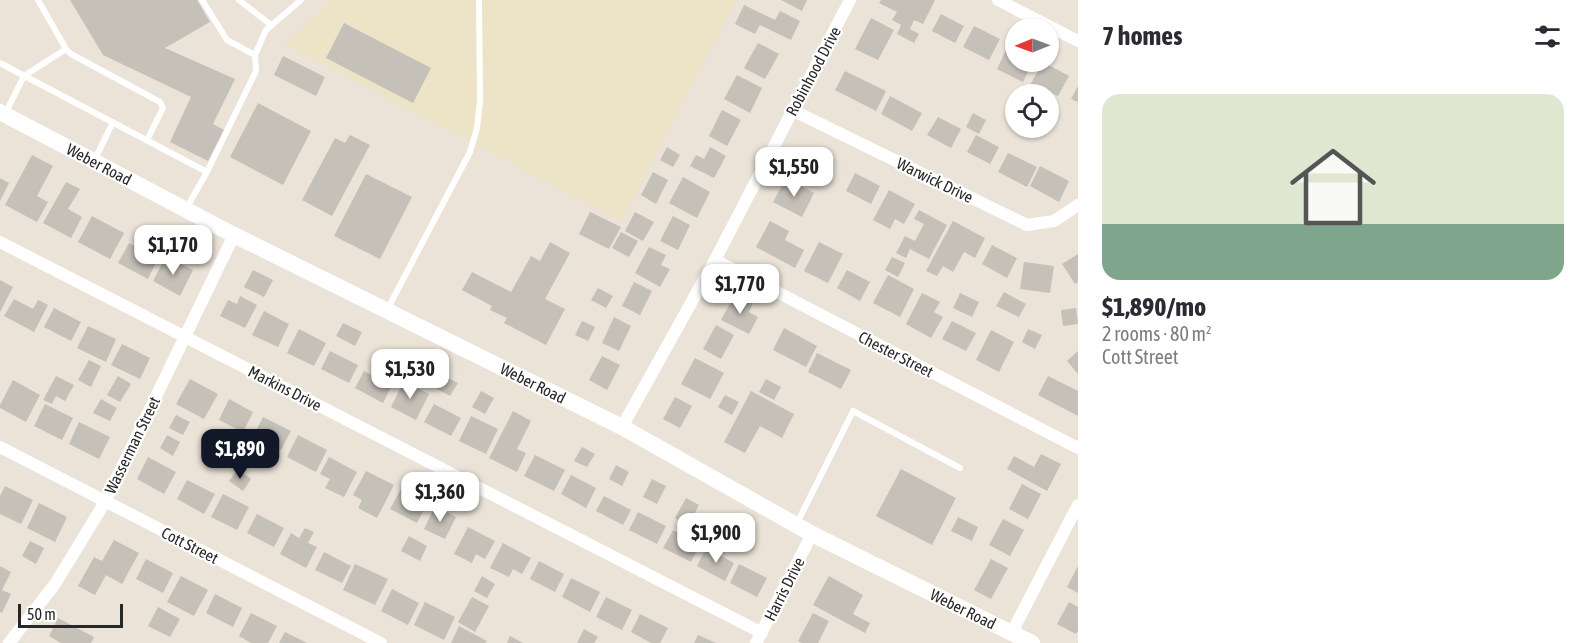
<!DOCTYPE html>
<meta charset="utf-8">
<style>
body{margin:0;font-family:"Asap Condensed",sans-serif;background:#f2f2f3;color:#2b2b33;height:100vh;display:flex;flex-direction:column;font-size:22px;white-space:nowrap}
*{box-sizing:border-box;margin:0}
p{font-size:20px;color:#7c7c81}
.icon{flex:none;width:33px;height:33px;fill:none;stroke:currentColor;stroke-width:2;stroke-linecap:round;stroke-linejoin:round}
.map{position:relative;flex:1;overflow:hidden}
.panel{display:flex;flex-direction:column;background:#fff;width:510px}
.panel>*{flex:none}
.needle{width:39px;rotate:269deg}
.controls{position:absolute;left:1005px;top:18px;display:grid;gap:12px}
.controls a{display:grid;place-items:center;width:54px;height:54px;border-radius:50%;background:#fff;box-shadow:0 2px 4px #0004;font-size:30px}
.scale{position:absolute;left:18px;bottom:15px;width:105px;box-sizing:border-box;padding-left:6px;border:3px solid #272727;border-top:0;font-size:16px;line-height:21px;white-space:nowrap;color:#272727;-webkit-text-stroke:4px #fff;paint-order:stroke}
.price{position:absolute;translate:-50% -51px;padding:0 14px;border-radius:12px;background:#fff;color:#222;font-size:20px;line-height:39px;filter:drop-shadow(0 2px 3px #0008)}
.price::after{content:'';position:absolute;left:50%;top:36px;width:18px;height:14px;margin-left:-9px;background:inherit;clip-path:polygon(0 0,100% 0,50% 100%)}
.price.on{background:#111827;color:#fff}
ul{padding:0;list-style:none}
li{display:grid;align-content:center;gap:12px;height:318px;padding:0 24px}
li+li{border-top:2px solid #e1e1e2}
li span{display:grid;place-items:center;height:186px;border-radius:18px;color:#555}
li>.icon{margin-inline-start:auto}
span .icon{width:108px;height:108px;fill:#fffc;stroke-width:1}
li b{font-size:26px}
h2{display:flex;justify-content:space-between;align-items:center;height:72px;padding:0 24px;font-size:26px}
main{display:flex;flex:1;min-height:0}
.map>svg:first-child{display:block}
</style>
<main>
<div class="map">
<svg width="1078" height="643" viewBox="0 0 1078 643">
<rect width="100%" height="100%" fill="#ebe3d8"/>
<path fill="#ede3c6" d="M332,0H736L621,221L284,44Z"/>
<path fill="#c5c0b8" d="M70,0H197L210,22L165,48L235,79L213,124L224,130L208,161L170,142L191,97L103,55Z
M781,0H807L802,11Z
M881,0H935L923,24L914,20L910,29L919,34L914,43L897,34L901,25L892,20L897,12L879,3Z
M744,5L775,20L780,11L800,21L791,40L760,25L755,34L735,24Z
M941,14L964,26L955,43L932,31Z
M871,18L894,30L878,60L855,49Z
M344,23L431,68L413,103L326,58Z
M974,26L1000,39L989,60L963,47Z
M758,43L779,54L765,79L744,68Z
M1007,48L1016,53V62H1033L1023,82L997,69Z
M283,56L325,77L316,96L274,75Z
M1043,62L1069,76L1058,96L1049,92L1048,94H1030L1026,92Z
M845,71L886,91L876,111L835,90Z
M737,75L762,88L750,113L724,99Z
M1078,86V102L1071,99Z
M890,96L922,113L912,131L881,114Z
M258,103L311,131L283,185L230,157Z
M722,110L741,120L727,146L709,136Z
M973,113L986,120L979,134L966,127Z
M938,117L961,129L951,148L927,135Z
M350,135L370,145L332,216L302,200L335,138L345,143Z
M976,135L999,147L990,164L967,152Z
M667,147L680,155L673,167L660,160Z
M710,147L726,156L714,178L690,166L696,155L704,159Z
M808,147L827,157L815,180L796,170Z
M1008,153L1037,167L1027,187L998,172Z
M32,155L53,166L37,196L48,202L37,222L5,205Z
M1040,166L1069,181L1059,202L1030,186Z
M653,172L668,180L656,204L641,195Z
M855,173L880,186L871,204L846,191Z
M366,174L412,197L380,259L334,236Z
M683,177L710,192L697,218L669,203Z
M0,178L9,183L0,201Z
M786,178L814,193L802,217L773,202Z
M66,182L80,189L68,209L82,217L71,238L43,223Z
M889,190L915,204L904,224L895,219L890,229L873,220Z
M919,210L947,225L929,259L910,249L906,258L896,253L905,236L915,241L924,224L914,219Z
M590,212L621,227L609,249L579,234Z
M635,212L654,222L643,241L625,231Z
M92,216L124,233L110,259L78,242Z
M673,216L690,225L678,250L660,241Z
M770,221L789,231L785,240L804,250L795,268L756,247Z
M953,221L985,238L975,258L964,252L953,272L943,266L937,276L926,271Z
M621,232L638,241L629,257L612,248Z
M184,240L200,248L192,262L176,253Z
M550,242L570,253L545,299L565,309L546,345L504,323L507,318L490,310L492,306L462,290L472,272L511,292L531,256L540,261Z
M819,242L843,254L828,283L804,271Z
M129,243L158,258L148,279L118,263Z
M992,245L1017,258L1007,278L982,264Z
M649,247L666,255L661,265L670,269L660,287L635,273Z
M1078,254V282L1075,284L1062,264Z
M166,256L193,270L180,296L153,281Z
M892,257L905,263L898,277L885,270Z
M1024,262L1054,266L1050,293L1020,289Z
M253,270L273,280L264,297L244,287Z
M847,270L870,282L860,301L837,288Z
M888,275L914,289L900,317L873,303Z
M0,280L13,287L0,312Z
M634,282L652,291L640,315L622,306Z
M598,288L613,296L606,308L591,300Z
M1004,292L1026,304L1019,317L996,306Z
M922,293L940,302L934,312L943,317L931,338L906,324Z
M960,293L979,302L972,317L953,308Z
M735,294L753,303L749,312L758,317L749,334L721,320Z
M240,296L257,305L245,328L220,316L228,300L237,304Z
M14,299L33,309L38,300L48,305L34,332L4,316Z
M54,308L81,322L71,341L44,327Z
M1076,308L1078,324L1063,326L1061,310Z
M264,311L289,324L278,347L252,335Z
M614,317L631,326L619,351L602,343Z
M582,321L595,327L588,341L575,335Z
M952,321L976,333L966,351L942,339Z
M343,323L362,332L355,346L336,336Z
M716,325L734,335L721,359L703,349Z
M88,326L116,339L106,362L77,348Z
M784,328L817,346L806,367L773,350Z
M299,329L326,343L314,366L287,353Z
M1028,329L1042,335L1035,349L1022,342Z
M991,330L1014,342L999,372L976,360Z
M122,344L150,358L140,379L111,365Z
M330,351L358,365L349,383L321,369Z
M1078,351V374L1067,361Z
M817,353L851,370L841,389L808,372Z
M602,356L620,365L607,390L589,380Z
M695,358L724,373L710,399L681,384Z
M89,360L101,366L91,387L78,380Z
M364,371L392,385L383,403L355,388Z
M56,376L74,385L65,401L56,396L52,404L43,400Z
M118,376L131,384L120,402L107,395Z
M444,376L458,383L450,396L437,389Z
M1048,376L1078,391V416L1038,395Z
M190,379L218,394L204,419L176,404Z
M766,379L781,387L774,400L759,392Z
M13,380L40,395L26,422L0,408V405Z
M404,381L429,394L416,420L391,407Z
M481,391L494,398L485,414L472,407Z
M751,391L794,414L782,438L760,426L745,453L724,442Z
M725,395L739,402L732,415L718,407Z
M675,397L692,406L680,428L663,419Z
M101,399L117,408L110,421L93,413Z
M229,399L253,412L243,432L219,420Z
M45,404L73,418L62,440L34,426Z
M434,404L461,418L451,436L424,422Z
M513,411L531,421L517,449L526,453L517,472L489,458Z
M176,415L190,422L183,435L169,428Z
M471,416L498,429L486,454L459,441Z
M263,417L291,431L281,450L254,435Z
M79,422L110,437L99,459L69,444Z
M167,435L180,442L173,456L160,448Z
M298,435L327,450L316,472L287,457Z
M582,447L595,454L587,467L574,461Z
M1041,454L1061,464L1047,491L1007,469L1014,456L1034,467Z
M535,455L565,470L554,491L524,476Z
M148,457L176,472L164,494L137,479Z
M329,457L357,472L344,497L325,488L330,479L320,474Z
M616,465L629,472L622,486L609,479Z
M238,469L251,479L243,491L229,481Z
M901,469L956,498L932,545L876,516Z
M366,471L394,485L377,518L358,508L362,500L353,495Z
M571,475L596,488L586,508L561,494Z
M652,479L666,486L657,504L643,497Z
M187,480L215,494L204,514L177,499Z
M1022,484L1041,494L1028,519L1009,509Z
M5,486L33,500L21,524L0,514V496Z
M401,489L428,503L417,523L390,509Z
M223,494L249,507L237,530L211,517Z
M604,496L631,510L623,525L596,511Z
M686,498L699,505L688,526L675,518Z
M39,503L67,517L55,542L27,528Z
M435,506L456,517L445,539L424,529Z
M638,512L666,526L657,544L629,530Z
M257,514L284,528L274,547L247,533Z
M958,517L978,527L972,541L951,531Z
M1003,519L1024,530L1010,556L989,545Z
M468,527L495,541L485,559L476,554L472,563L454,554Z
M305,528L314,532L308,543L317,547L306,568L280,554L291,533L299,538Z
M673,530L700,544L691,562L663,548Z
M409,536L427,546L420,561L401,551Z
M114,540L139,553L122,584L106,575L95,595L78,586L94,557L102,561Z
M30,541L44,548L36,564L22,556Z
M503,543L531,558L522,574L513,569L509,577L490,568Z
M706,548L734,563L725,581L697,566Z
M324,552L351,566L342,583L315,570Z
M146,559L173,573L163,593L136,579Z
M991,559L1008,568L991,599L974,590Z
M539,561L564,574L555,592L530,579Z
M355,564L388,579L375,605L343,590Z
M739,564L767,578L757,597L730,583Z
M0,566L11,572L2,590L11,594L2,613L0,612Z
M1078,566V593L1067,587Z
M181,576L208,590L194,616L167,602Z
M482,576L495,584L487,598L474,591Z
M829,576L863,595L853,614L870,623L865,633L813,605Z
M571,578L600,592L590,612L562,597Z
M392,589L419,603L408,625L381,611Z
M215,594L242,608L233,627L206,613Z
M472,597L489,606L475,632L458,622Z
M606,597L632,610L622,630L596,617Z
M425,602L455,617L444,640L414,625Z
M1069,602L1078,607V631L1076,634L1057,624Z
M158,607L180,619L170,637L148,626Z
M251,613L277,626L268,643H251L239,636Z
M813,613L829,621L818,643H802L798,641Z
M640,614L668,628L660,643H651L631,632Z
M58,618L94,637L91,643H61L49,636Z
M459,626L487,641L485,643H451Z
M584,629L598,637L594,643H577Z
M285,632L307,643H279Z
M698,635L716,643H694Z
M510,636L523,643H507Z"/>
<g fill="none" stroke-linecap="round" stroke-linejoin="round">
<path stroke="#fff" stroke-width="6" d="M38,0L66,49L71,54L160,102L163,108L147,140
M239,0L271,25
M255,55L266,30L301,0
M0,63L207,172
M5,114L24,76L66,49
M94,161L113,122
M186,209L207,172L256,71L255,55L227,40L202,0
M387,310L470,152L477,128L480,101L479,0
M796,525L853,411L960,468"/>
<path stroke="#fff" stroke-width="12" d="M998,0L1078,41
M792,110L1027,225L1054,221L1078,205
M0,242L762,633
M715,260L1078,448
M622,427L715,260L850,0
M0,447L381,643
M1012,632L1078,505
M9,643L55,584L105,502L234,235
M756,643L812,534"/>
<path stroke="#fff" stroke-width="16" id="s1" d="M0,112L234,235L622,427L812,534L1032,643"/>
</g>
<g text-anchor="middle" dominant-baseline="central" stroke-width="4.5" stroke-linejoin="round" paint-order="stroke">
<g font-size="16" fill="#272727" stroke="#fff">
<text transform="translate(813 71) rotate(-62)">Robinhood Drive</text>
<text stroke="none"><textPath href="#s1" startOffset="112">Weber Road</textPath></text>
<text transform="translate(935 180) rotate(26)">Warwick Drive</text>
<text transform="translate(896 354) rotate(27)">Chester Street</text>
<text stroke="none"><textPath href="#s1" startOffset="598">Weber Road</textPath></text>
<text transform="translate(285 388) rotate(27)">Markins Drive</text>
<text transform="translate(132 445) rotate(-64)">Wasserman Street</text>
<text transform="translate(190 545) rotate(27)">Cott Street</text>
<text transform="translate(784 589) rotate(-63)">Harris Drive</text>
<text stroke="none"><textPath href="#s1" startOffset="1084">Weber Road</textPath></text>
</g>
</g>
</svg>
<div class="controls">
<a><svg class="needle" viewBox="-14 -14 28 28"><path d="M0-13l5 13h-10z" fill="#e53935"/><path d="M0 13l5-13h-10z" fill="#7c7c81"/></svg></a>
<a><svg class="icon" aria-label="locate" viewBox="0 0 24 24"><circle cx="12" cy="12" r="6"/><path d="M12 2v4M12 18v4M2 12h4M18 12h4"/></svg></a>
</div>
<div class="scale">50 m</div>
<b class="price" style="left:794px;top:198px">$1,550</b>
<b class="price" style="left:173px;top:276px">$1,170</b>
<b class="price" style="left:740px;top:315px">$1,770</b>
<b class="price" style="left:410px;top:400px">$1,530</b>
<b class="price on" style="left:240px;top:480px">$1,890</b>
<b class="price" style="left:440px;top:523px">$1,360</b>
<b class="price" style="left:716px;top:564px">$1,900</b>
</div>
<section class="panel">
<h2>7 homes<svg class="icon" aria-label="filters" viewBox="0 0 24 24"><path d="M4 7h16M4 17h16"/><circle cx="9" cy="7" r="2"/><circle cx="15" cy="17" r="2"/></svg></h2>
<ul>
<li><span style="background:linear-gradient(#dfe7d0 70%,#7fa58c 0)"><svg class="icon" aria-label="home" viewBox="0 0 24 24"><path d="M3 11l9-7 9 7M6 9v11h12V9"/></svg></span><div><b>$1,890/mo</b><p>2 rooms · 80 m²</p><p>Cott Street</p></div></li>
</ul>
</section>
</main>
